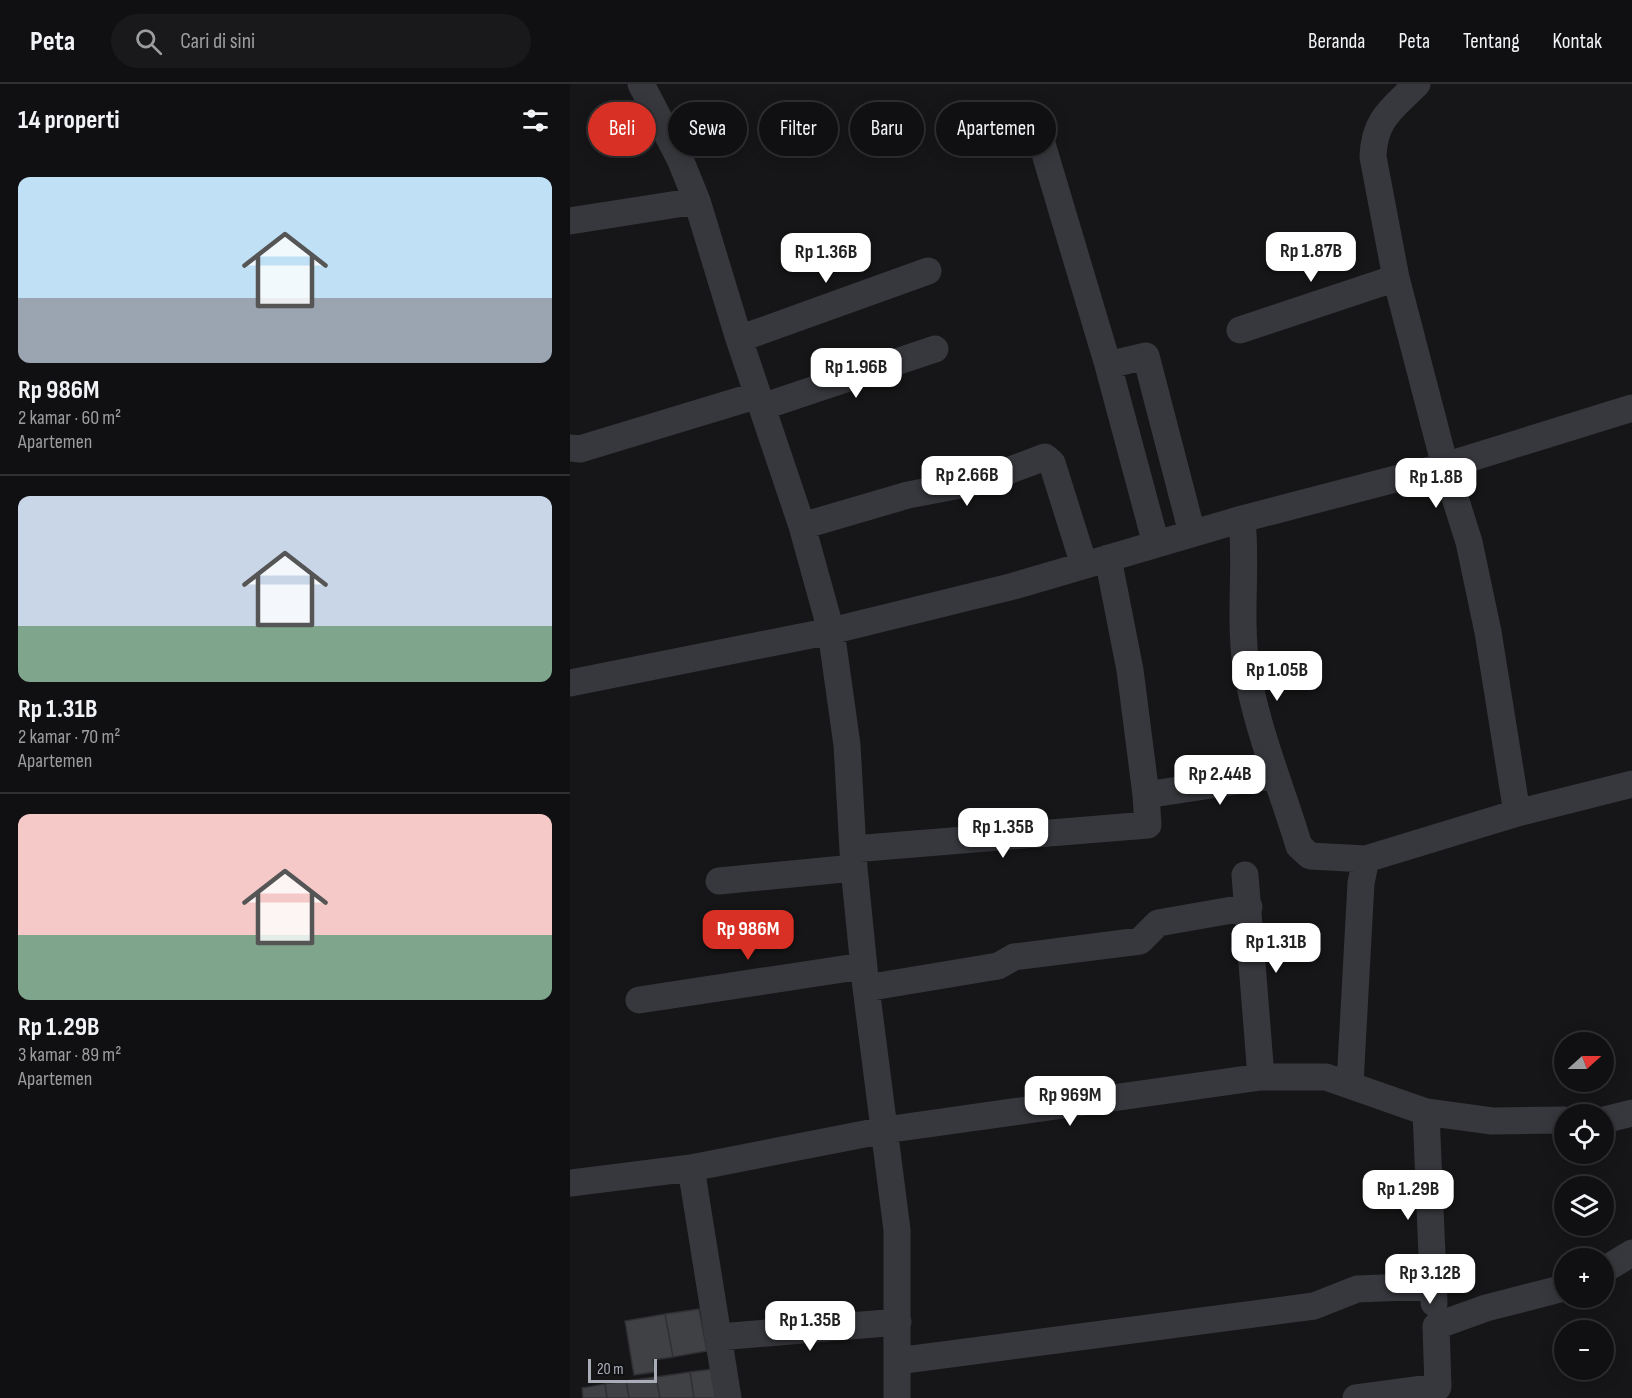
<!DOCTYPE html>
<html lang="id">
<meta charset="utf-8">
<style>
body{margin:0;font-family:"Sofia Sans Condensed",sans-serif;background:#19191b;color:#f1f3f6;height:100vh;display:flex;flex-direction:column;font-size:22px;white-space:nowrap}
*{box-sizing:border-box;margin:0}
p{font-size:20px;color:#9c9d9f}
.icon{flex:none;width:33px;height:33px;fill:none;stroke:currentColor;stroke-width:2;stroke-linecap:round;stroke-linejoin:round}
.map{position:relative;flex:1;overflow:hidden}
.sheet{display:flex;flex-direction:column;background:#101012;width:570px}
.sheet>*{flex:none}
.hud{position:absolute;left:18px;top:18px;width:570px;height:54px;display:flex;gap:12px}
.needle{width:39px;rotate:69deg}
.fabs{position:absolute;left:984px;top:948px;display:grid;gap:12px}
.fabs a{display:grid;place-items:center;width:60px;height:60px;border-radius:50%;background:#101012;box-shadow:0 3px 15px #0003,0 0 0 2px #303032;font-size:30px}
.scale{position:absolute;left:18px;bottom:15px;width:69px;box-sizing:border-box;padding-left:6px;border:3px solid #a8adb8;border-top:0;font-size:16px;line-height:21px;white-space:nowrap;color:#a8adb8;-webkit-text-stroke:4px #111113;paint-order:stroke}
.price{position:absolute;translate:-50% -51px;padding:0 14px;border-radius:12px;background:#fff;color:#222;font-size:20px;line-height:39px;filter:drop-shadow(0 2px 3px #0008)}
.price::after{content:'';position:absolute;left:50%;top:36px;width:18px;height:14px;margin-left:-9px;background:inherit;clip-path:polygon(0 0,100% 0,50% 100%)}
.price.on{background:#d93025;color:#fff}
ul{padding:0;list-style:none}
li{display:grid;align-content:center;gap:12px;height:318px;padding:0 18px}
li+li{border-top:2px solid #303032}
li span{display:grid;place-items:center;height:186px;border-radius:12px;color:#555}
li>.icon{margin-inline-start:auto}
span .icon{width:108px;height:108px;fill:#fffc;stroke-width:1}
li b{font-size:26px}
h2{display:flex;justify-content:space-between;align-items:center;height:72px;padding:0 18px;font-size:26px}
.pill{padding:0 21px;border-radius:27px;background:#101012;box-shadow:0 3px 15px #0003,0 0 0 2px #303032;font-size:21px;line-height:54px}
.pill.on{background:#d93025;color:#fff}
header{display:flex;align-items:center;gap:36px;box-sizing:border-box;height:84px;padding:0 30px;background:#101012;border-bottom:2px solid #303032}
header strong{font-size:28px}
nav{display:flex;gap:33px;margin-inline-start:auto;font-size:21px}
.search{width:420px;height:54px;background:#19191b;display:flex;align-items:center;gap:15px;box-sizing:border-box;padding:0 21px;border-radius:33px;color:#9c9d9f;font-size:22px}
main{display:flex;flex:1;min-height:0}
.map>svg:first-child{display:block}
</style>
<header>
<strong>Peta</strong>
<div class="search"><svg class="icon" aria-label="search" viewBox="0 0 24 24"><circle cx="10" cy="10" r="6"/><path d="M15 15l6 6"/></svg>Cari di sini</div>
<nav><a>Beranda</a><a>Peta</a><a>Tentang</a><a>Kontak</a></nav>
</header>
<main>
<section class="sheet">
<h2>14 properti<svg class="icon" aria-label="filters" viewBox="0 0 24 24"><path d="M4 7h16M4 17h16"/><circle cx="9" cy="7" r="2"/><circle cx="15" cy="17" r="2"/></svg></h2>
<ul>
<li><span style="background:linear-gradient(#bfe0f5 65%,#9aa5b1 0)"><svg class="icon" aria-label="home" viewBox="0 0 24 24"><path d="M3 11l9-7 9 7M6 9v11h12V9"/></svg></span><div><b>Rp 986M</b><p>2 kamar · 60 m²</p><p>Apartemen</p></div></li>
<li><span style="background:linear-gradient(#c9d6e8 70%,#7fa58c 0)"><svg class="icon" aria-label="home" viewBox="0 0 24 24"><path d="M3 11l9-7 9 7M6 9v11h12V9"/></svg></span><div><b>Rp 1.31B</b><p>2 kamar · 70 m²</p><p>Apartemen</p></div></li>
<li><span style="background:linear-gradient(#f6c9c9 65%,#7fa58c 0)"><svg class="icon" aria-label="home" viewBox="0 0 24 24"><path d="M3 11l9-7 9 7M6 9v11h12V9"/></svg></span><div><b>Rp 1.29B</b><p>3 kamar · 89 m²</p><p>Apartemen</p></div></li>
</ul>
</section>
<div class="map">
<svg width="1062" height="1314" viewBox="0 0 1062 1314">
<rect width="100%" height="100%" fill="#161618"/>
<path fill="#404145" stroke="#303034" stroke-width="1.5" d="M129,1225L137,1267L103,1273L95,1230Z
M95,1230L103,1273L83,1276L85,1288L64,1291L55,1237Z
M144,1285L149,1314H124L120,1288Z
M120,1288L124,1314H90L86,1293Z
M86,1293L90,1314H59L56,1297Z
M56,1297L59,1314H37L35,1300Z
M35,1300L37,1314H13L12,1304Z"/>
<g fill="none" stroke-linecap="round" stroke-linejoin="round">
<path stroke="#37383d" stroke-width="27" d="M71,0L110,75L127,117L169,255L232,442L261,547L277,661L284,784L296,904L327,1146V1314
M847,0C822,25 804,35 803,73L826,194L875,382L899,458L918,548L947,729L1062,700
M470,53L538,281L586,460
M0,137L127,117
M670,246L826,194
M169,255L358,187
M538,281L576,272L622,449
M192,323L365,265
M0,364L10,365L188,311
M672,435C677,483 669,533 676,581C686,644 711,702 729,762L740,772L796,775
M232,442L338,411L411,397L475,373L482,379L514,481
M538,474L560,586L576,711
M0,599L261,547L444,502L672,435L875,382L1062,324
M283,765L578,741L576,711L705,691
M675,791L691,993
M149,797L284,784
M296,904L428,882L444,873L570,857L588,839L679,823
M69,916L293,882
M780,1000L791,799L796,775L947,729
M856,1028L864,1219
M1034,1036L1062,1029
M121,1084L158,1314
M0,1099L121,1084L315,1046L691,993H756L856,1028L922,1037L994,1036
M1034,1186L1062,1169
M149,1253L328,1238
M327,1277L744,1222L787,1205L863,1202
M786,1314L868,1303L866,1242L916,1224L994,1204"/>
</g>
</svg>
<div class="fabs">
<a><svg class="needle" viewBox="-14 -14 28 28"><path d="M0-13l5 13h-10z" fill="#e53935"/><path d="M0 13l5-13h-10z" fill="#9c9d9f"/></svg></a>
<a><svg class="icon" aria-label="locate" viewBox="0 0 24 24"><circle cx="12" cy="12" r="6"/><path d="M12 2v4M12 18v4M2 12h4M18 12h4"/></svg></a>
<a><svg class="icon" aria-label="layers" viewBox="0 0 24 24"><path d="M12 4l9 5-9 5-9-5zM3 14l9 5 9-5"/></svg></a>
<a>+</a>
<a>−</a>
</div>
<div class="scale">20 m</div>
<b class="price" style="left:741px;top:199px">Rp 1.87B</b>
<b class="price" style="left:256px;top:200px">Rp 1.36B</b>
<b class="price" style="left:286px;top:315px">Rp 1.96B</b>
<b class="price" style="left:397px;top:423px">Rp 2.66B</b>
<b class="price" style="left:866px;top:425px">Rp 1.8B</b>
<b class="price" style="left:707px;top:618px">Rp 1.05B</b>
<b class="price" style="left:650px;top:722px">Rp 2.44B</b>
<b class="price" style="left:433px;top:775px">Rp 1.35B</b>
<b class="price on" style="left:178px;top:877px">Rp 986M</b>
<b class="price" style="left:706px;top:890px">Rp 1.31B</b>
<b class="price" style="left:500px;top:1043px">Rp 969M</b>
<b class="price" style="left:838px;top:1137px">Rp 1.29B</b>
<b class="price" style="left:860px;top:1221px">Rp 3.12B</b>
<b class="price" style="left:240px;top:1268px">Rp 1.35B</b>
<div class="hud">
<a class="pill on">Beli</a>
<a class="pill">Sewa</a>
<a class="pill">Filter</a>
<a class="pill">Baru</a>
<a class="pill">Apartemen</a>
</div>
</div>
</main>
